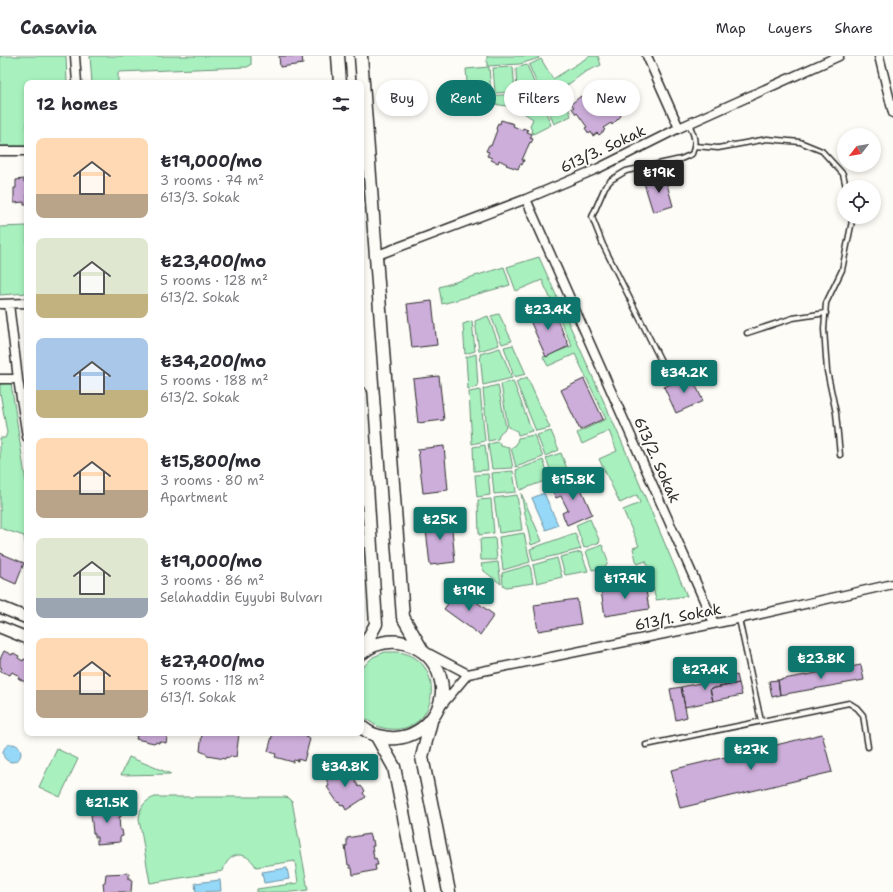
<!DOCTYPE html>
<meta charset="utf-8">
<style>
body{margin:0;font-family:"Shantell Sans",sans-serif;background:#f2f2f3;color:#2b2b33;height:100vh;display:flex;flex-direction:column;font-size:15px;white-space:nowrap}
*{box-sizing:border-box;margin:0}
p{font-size:13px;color:#7c7c81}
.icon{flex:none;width:22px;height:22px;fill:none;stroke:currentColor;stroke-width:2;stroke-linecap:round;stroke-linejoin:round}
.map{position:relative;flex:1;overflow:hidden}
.panel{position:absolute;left:24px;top:24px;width:340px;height:656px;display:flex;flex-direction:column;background:#fff;border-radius:8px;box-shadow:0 2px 6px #0003}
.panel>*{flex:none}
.guide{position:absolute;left:376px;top:24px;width:380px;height:36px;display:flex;gap:8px}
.needle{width:26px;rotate:239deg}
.fabs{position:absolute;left:837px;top:72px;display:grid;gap:8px}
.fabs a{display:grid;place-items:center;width:44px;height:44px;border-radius:50%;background:#fff;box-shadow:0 2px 6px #0003;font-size:20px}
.price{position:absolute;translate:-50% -34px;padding:0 9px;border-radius:4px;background:#0f766e;color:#fff;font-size:13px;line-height:26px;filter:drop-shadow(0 1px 2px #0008)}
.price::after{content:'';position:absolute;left:50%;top:24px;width:12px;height:9px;margin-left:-6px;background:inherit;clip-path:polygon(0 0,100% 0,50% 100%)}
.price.current{background:#222;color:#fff}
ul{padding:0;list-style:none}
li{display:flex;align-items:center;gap:12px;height:100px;padding:0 12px}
li span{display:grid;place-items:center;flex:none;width:112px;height:80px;border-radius:8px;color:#555}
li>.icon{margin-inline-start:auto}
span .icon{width:48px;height:48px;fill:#fffc;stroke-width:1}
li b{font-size:17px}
h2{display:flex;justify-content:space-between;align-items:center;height:48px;padding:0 12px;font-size:17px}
.chip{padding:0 14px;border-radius:18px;background:#fff;box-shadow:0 2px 6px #0003;font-size:14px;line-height:36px}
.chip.current{background:#0f766e;color:#fff}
header{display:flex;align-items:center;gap:24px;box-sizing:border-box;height:56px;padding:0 20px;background:#fff;border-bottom:1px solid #e1e1e2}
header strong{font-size:19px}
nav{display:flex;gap:22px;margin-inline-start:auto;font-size:14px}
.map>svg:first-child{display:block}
</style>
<header>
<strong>Casavia</strong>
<nav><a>Map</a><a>Layers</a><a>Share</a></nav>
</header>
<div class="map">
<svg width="893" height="836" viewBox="0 0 893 836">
<rect width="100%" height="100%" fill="#fdfcf7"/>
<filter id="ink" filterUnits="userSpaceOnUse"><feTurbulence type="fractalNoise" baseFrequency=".025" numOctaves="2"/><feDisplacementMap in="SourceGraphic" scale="8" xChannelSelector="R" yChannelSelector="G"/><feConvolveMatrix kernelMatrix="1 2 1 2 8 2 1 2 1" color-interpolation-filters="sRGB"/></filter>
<g filter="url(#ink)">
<path fill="#a8f1bf" stroke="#6a8e75" d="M0,0H66L67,27H27V90H0Z
M90,0H251V9L247,11L118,16V27H92Z
M487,0H538L539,2L520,8L487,10Z
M590,0H598L601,9L585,16L562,33L571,60L554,68L529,9L541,3L553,23Z
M527,9L551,69L533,78L530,70L533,63L521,55L507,50L487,47V40L517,38L516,12Z
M489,11L491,37L468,39L466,13Z
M513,11L515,36L495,37L493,12Z
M27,170V237L0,239V171Z
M539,201L621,384L687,540L656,544L646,505L637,508L633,492L639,490L623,454L640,447L637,439L620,447L599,403L617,395L609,375L582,388L577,377L606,363L575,298L548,310L543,301L572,290L542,224L516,235L507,211Z
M504,211L510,229L442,248L439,231Z
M499,258L512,285L502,288L491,260Z
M488,260L499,289L479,295L475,265Z
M472,265L475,295L465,298L463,268Z
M513,289L526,318L514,321L504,291Z
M500,292L512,322L483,329L480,298Z
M476,298L478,331L468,333L466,301Z
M527,321L550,372L536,375L516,326Z
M513,325L532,375L518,379L517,375L508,371L501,328Z
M11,327L27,433V499L24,480L0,472V382H5L7,377L0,336V328Z
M498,329L506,372L500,377L498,383L488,385L483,333Z
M480,334L485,385L472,388L469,336Z
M551,375L559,394L545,400L537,379Z
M534,379L543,401L516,411L511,392L516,389L518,382Z
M498,386L501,390L509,392L513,412L492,413L488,388Z
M485,389L488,414L474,415L473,391Z
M561,397L568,416L553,421L546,402Z
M543,404L550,423L520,434L516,414Z
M513,415L516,436L494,438L492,417Z
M488,418L490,439L477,441L475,419Z
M521,437L542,485L531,489Z
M517,439L522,474L499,477L494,442Z
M491,443L494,477L479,479L478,444Z
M590,463L600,486L584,492L576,469Z
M524,477L530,506L503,514L499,481Z
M575,477L581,493L533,505L530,493Z
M495,482L497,504H481L480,483Z
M602,489C609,507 613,510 592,514L586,495Z
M581,496L588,515L565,519L560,501Z
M557,502L562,521L537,527L533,509Z
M498,506L501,528L484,515L481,508Z
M530,509L533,527L506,531L503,529L502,517Z
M385,596C389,596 393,596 397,596C447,600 441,679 389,673C378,672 368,666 361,657V613L373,601Z
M57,693L78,703L60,741L39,731Z
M129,701L171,718L121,719Z
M155,741H285L289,742L292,745L308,834L293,836H257V833L298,827L295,805L256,811C246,793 228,796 223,815L150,827L139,763C140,751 144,745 155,741Z"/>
<path fill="#96d8f8" stroke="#6b93a6" d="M544,437L558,469L546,474L532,442Z
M3 697a9 9 0 1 1 18 0a9 9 0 1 1-18 0Z
M287,812L289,823L264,827L262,816Z
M220,824L221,835L196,836L195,827Z"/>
<path fill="#cdaeda" stroke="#2b2b2b" d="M279,0H302L303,8L280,11Z
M599,30L601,34L604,32L606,35L605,36L615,52L617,51L620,55L618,56L621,60L612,69L611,67L603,72L605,74L599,79L597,77L593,80L591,76L589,78L585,72L587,71L577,57L576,58L572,52L574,51L571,48L581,40L582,42L590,36L589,35L594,31L595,33Z
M501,64L514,68L513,70L522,74L523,72L528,74L527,76L532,78L530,82L533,83L531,87L530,86L522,104H524L522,109L520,108L518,113L506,109L507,108L499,104L498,107L491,104L492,102L487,100L489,96L486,95L489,89L491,90L497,74L496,73L498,67L500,68Z
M665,121L673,150L653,156L644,127Z
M24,123V126H27V149H24V146L14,147V132H16V124Z
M432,245L437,289L412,292L407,248Z
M551,250L569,290L546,301L528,260Z
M691,319L703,345L676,357L664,331Z
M439,320L444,364L418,367L413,323Z
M584,323L603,363L580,374L561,334Z
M444,390L448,434L423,437L418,393Z
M576,421L592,458L567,469L562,457L568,454L561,440L556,442L551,432Z
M451,462L455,506L430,509L425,465Z
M0,497L24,507L16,528L0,521Z
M645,528L649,553L605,560L601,535Z
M459,533L494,559L480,579L444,553Z
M577,543L581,568L538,575L534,549Z
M4,595L12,599L13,597L19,600L18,602L23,605L24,603L27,604V624H26L25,626L18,622L19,620L12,616L10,619L0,615L2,612L0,611V603Z
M861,609L864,624L780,639L778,624Z
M737,619L739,627L710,633L713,645L685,651L681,631Z
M778,624L780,639L772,641L769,625Z
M739,627L742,639L713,645L710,633Z
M681,631L687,661L676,664L670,633Z
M131,677H168L166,687L159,685V687L155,686L154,687L136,683L137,680Z
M202,677L239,678L236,701L230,700L229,702L226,701L225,703L207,700V698L200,695Z
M273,677H291L299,679V677L306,679L305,681L310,683L304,705L298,703V705L294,704L293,706L275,701L276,698L268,695Z
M822,678L832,716L680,752L671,714Z
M345,710L349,715L351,714L354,719L352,720L359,731L361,730L365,735L363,737L366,741L346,754L343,748L341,749L339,746L338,747L327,731L329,730L326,722Z
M117,749L118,755H120L121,761H119L120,774H122L123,780L120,781V786L97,788V781H95V778L93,777L91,758H94L95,750Z
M369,778L371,784H373L374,790H372L374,803L376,802L378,809H375L376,814L353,819L352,812H350V809H348L345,790H347V782Z
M129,817V823H132L131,836H104L103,827L105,826L106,818Z"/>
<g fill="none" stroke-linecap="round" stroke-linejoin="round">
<g stroke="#2b2b2b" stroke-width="7">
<path id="lane" d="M695,90L718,92L767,83L800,86L822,95L843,118L846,131
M747,277L793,262L826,257
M664,311L603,189L592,161L605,131L611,124L626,115L681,103L692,98C697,86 694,79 689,68
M840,399L836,357L827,315L824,273L826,247L842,214L852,165L851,161
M739,563L761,665
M646,689L849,647L857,652L863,659L868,691"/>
</g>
<g stroke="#2b2b2b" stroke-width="11">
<path id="street" d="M75,0L77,27
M647,0L679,72
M879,0L893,57
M0,95H27
M526,143L714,567
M375,200L526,143L599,112L679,72L839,0
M0,248L27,247
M9,248L18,323L27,381
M0,323H18
M428,597L468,618L441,650
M468,618L752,560L893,528"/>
</g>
<g stroke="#2b2b2b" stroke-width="14">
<path id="secondary" d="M0,551L27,562
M0,571L27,582"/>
</g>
<g stroke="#2b2b2b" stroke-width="15">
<path id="primary" d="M338,0L340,27
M361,0L403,561L422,594
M361,338L376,568L361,596
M431,665L422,701L449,836
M361,670C369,679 385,683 397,682C426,679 449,650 440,621C432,593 402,579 375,589C370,591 366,594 362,597
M376,679L394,711L419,836"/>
</g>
<use href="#lane" stroke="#fdfcf7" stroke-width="4"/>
<use href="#street" stroke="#fdfcf7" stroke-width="8"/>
<use href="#secondary" stroke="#fdfcf7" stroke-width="11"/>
<use href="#primary" stroke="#fdfcf7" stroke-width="12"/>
</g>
</g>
<g text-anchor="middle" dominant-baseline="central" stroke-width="3.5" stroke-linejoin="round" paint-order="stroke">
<g font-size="15" fill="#2b2b2b" stroke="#fdfcf7">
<text transform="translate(603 93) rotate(-25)">613/3. Sokak</text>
<text transform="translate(657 404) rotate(66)">613/2. Sokak</text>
<text transform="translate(678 561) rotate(-11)">613/1. Sokak</text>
</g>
</g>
</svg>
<div class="fabs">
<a><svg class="needle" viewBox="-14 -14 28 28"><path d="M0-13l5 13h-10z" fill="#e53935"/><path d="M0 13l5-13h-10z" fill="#7c7c81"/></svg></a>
<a><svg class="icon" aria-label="locate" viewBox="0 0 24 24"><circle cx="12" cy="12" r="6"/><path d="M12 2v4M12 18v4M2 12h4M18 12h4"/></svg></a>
</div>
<b class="price current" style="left:659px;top:138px">₺19K</b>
<b class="price" style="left:548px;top:275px">₺23.4K</b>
<b class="price" style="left:684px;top:338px">₺34.2K</b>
<b class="price" style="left:573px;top:445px">₺15.8K</b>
<b class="price" style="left:440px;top:485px">₺25K</b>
<b class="price" style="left:625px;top:544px">₺17.9K</b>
<b class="price" style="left:469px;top:556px">₺19K</b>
<b class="price" style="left:821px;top:624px">₺23.8K</b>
<b class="price" style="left:705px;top:635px">₺27.4K</b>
<b class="price" style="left:751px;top:715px">₺27K</b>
<b class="price" style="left:345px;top:732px">₺34.8K</b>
<b class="price" style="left:107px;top:768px">₺21.5K</b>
<div class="guide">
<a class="chip">Buy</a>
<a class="chip current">Rent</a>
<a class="chip">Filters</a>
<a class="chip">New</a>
</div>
<section class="panel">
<h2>12 homes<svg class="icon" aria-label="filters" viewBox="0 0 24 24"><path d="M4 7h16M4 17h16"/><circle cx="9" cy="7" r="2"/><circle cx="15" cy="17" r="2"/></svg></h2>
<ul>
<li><span style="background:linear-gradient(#ffd9b3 70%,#b9a48a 0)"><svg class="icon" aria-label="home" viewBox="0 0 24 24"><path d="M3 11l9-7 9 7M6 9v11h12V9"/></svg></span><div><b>₺19,000/mo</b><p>3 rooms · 74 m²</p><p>613/3. Sokak</p></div></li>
<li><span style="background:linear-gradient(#dfe7d0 70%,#c2b280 0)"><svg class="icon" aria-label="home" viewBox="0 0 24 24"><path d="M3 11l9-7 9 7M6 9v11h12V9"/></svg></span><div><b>₺23,400/mo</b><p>5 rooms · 128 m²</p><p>613/2. Sokak</p></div></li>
<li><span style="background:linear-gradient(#a9c7e8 65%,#c2b280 0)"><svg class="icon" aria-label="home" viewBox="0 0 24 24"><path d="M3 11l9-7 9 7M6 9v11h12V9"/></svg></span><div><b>₺34,200/mo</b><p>5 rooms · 188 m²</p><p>613/2. Sokak</p></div></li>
<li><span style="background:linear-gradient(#ffd9b3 65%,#b9a48a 0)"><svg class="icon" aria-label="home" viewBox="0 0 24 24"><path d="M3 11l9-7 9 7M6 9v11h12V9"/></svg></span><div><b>₺15,800/mo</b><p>3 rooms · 80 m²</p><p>Apartment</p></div></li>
<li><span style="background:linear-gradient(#dfe7d0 75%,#9aa5b1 0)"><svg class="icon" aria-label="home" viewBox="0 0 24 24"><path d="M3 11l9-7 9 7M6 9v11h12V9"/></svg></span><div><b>₺19,000/mo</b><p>3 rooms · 86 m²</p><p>Selahaddin Eyyubi Bulvarı</p></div></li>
<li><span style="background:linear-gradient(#ffd9b3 65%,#b9a48a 0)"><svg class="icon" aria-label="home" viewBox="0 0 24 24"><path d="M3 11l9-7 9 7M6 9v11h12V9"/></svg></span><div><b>₺27,400/mo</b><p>5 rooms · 118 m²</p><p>613/1. Sokak</p></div></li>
</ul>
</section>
</div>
